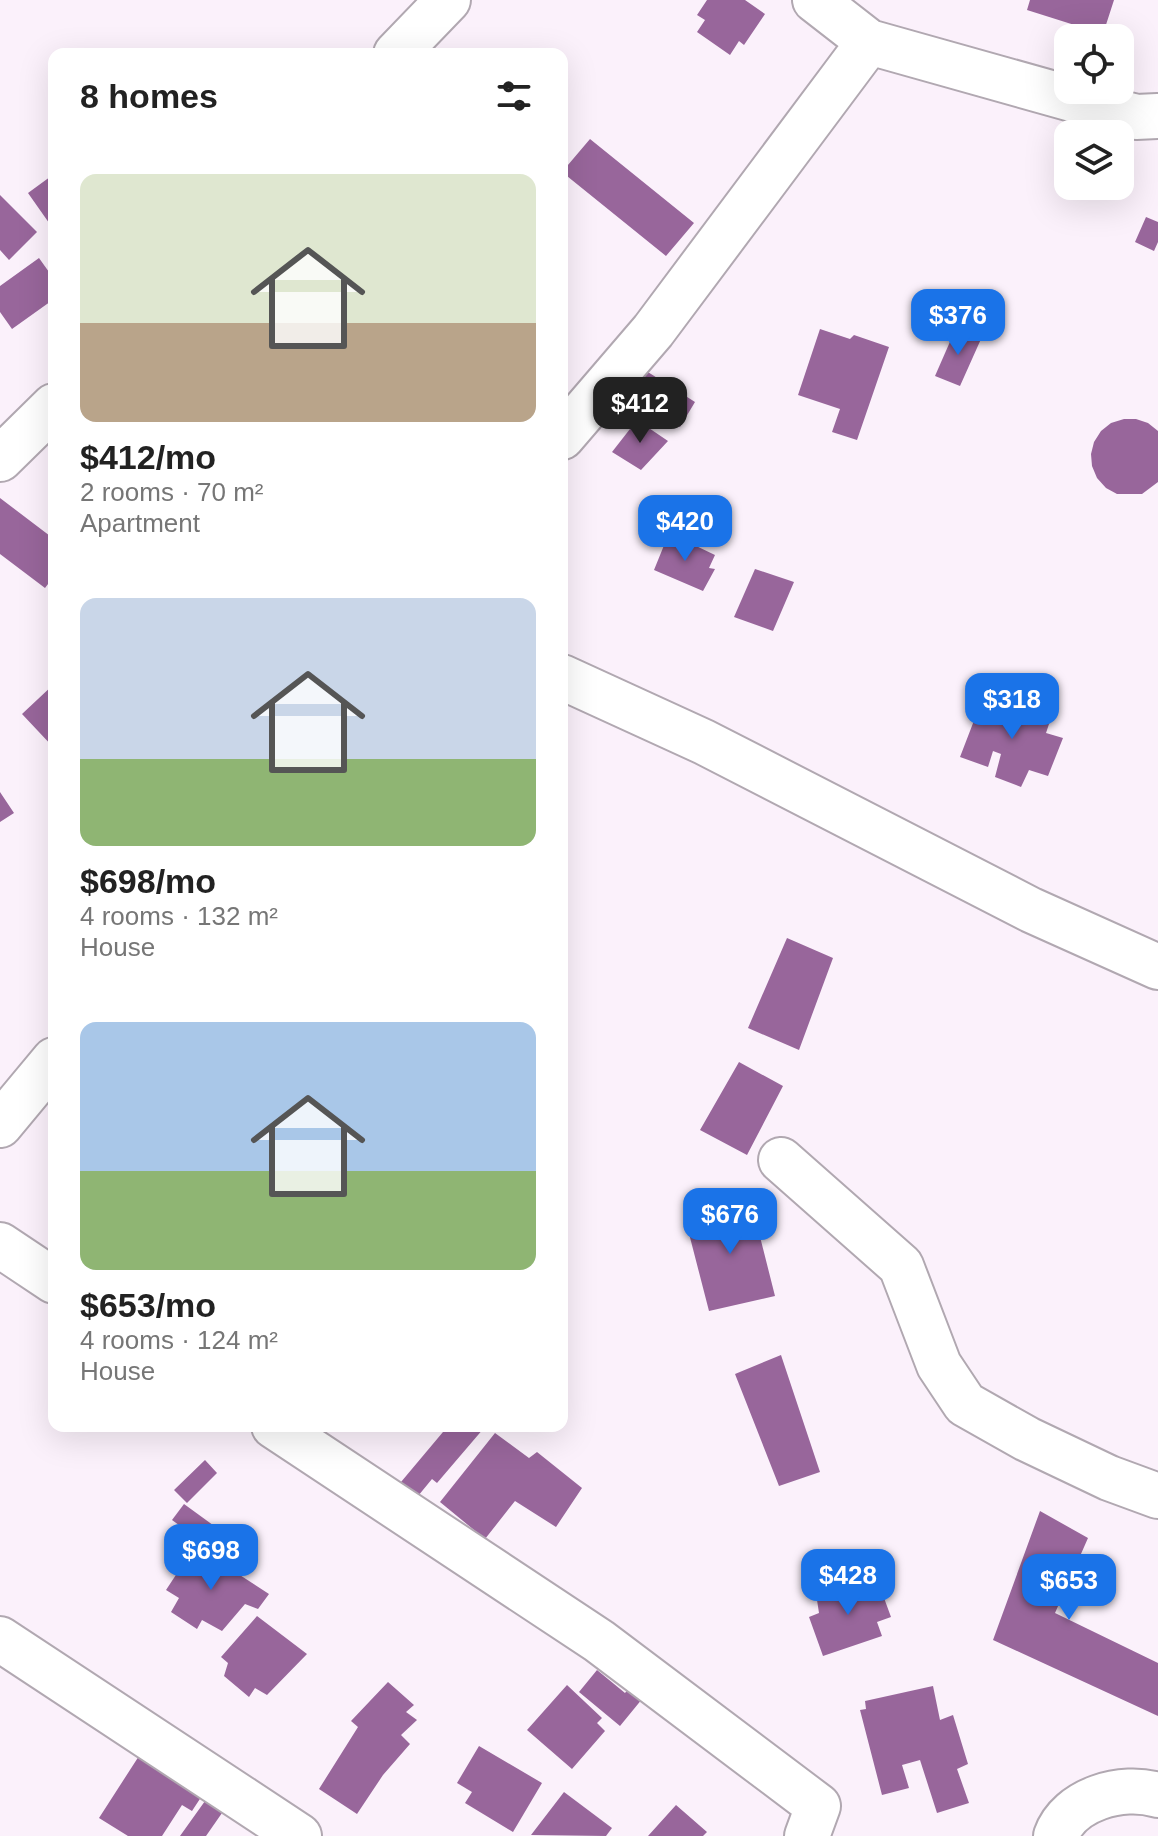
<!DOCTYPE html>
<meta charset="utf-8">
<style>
body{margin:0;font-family:Helvetica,sans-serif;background:#f2f2f2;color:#222;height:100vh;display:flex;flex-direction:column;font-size:30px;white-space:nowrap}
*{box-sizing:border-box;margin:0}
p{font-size:26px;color:#767676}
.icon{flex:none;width:44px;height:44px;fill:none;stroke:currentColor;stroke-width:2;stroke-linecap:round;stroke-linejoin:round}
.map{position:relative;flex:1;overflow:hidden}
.side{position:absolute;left:48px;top:48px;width:520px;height:1384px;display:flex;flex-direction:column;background:#fff;border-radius:16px;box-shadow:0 8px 32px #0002}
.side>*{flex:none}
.fabs{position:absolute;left:1054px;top:24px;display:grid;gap:16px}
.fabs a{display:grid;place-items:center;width:80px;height:80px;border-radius:16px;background:#fff;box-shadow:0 8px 32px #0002;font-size:40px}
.price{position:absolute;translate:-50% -68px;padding:0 18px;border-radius:16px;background:#1a73e8;color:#fff;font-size:26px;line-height:52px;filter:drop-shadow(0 2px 4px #0008)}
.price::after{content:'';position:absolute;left:50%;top:48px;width:24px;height:18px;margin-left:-12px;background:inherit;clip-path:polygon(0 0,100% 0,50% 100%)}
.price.selected{background:#222;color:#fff}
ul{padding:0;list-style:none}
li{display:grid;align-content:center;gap:16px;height:424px;padding:0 32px}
li span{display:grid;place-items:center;height:248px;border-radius:16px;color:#555}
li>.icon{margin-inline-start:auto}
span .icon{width:144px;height:144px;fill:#fffc;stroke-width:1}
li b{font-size:34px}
h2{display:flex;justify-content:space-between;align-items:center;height:96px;padding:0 32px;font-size:34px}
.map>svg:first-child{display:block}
</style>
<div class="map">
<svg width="1158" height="1836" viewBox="0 0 1158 1836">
<rect width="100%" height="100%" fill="#fbf1fb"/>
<path fill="#98669b" d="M707,0H745L765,14L744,45L739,41L730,55L697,32L705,20L697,15Z
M1030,0H1114L1103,34L1027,10Z
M590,139L694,223L666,256L562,172Z
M54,174V230L28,193Z
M0,195L37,232L9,260L0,250Z
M1146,217L1158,222V242L1154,251L1135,242Z
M39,258L54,279V299L12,329L0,312V286Z
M956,328L981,339L960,386L935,376Z
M820,329L850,339L854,335L889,347L857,440L832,432L840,409L798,395Z
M640,367L695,402L680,427L647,407L642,412L620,399Z
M1124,419H1136L1148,423L1158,431V482L1142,494H1117L1106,488L1097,478L1092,466L1091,454L1094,442L1101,431L1111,423Z
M637,420L668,441L641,470L612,452Z
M0,498L54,539V576L45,588L0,554Z
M669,533L715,555L709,568L715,569L703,591L654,570Z
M755,569L794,582L773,631L734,617Z
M54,684V748L22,714Z
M990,698L1051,718L1046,733L1063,738L1048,776L1029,770L1021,787L995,777L1001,754L993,751L988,767L960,757L980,705H987Z
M0,792L14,813L0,822Z
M787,938L833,958L799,1050L748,1028Z
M739,1062L783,1086L747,1155L700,1130Z
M751,1201L775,1296L709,1311L685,1218Z
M781,1355L820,1472L779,1486L735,1374Z
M448,1426L484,1428L437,1483L432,1479L418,1496L401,1482Z
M495,1433L529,1458L537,1452L582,1488L556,1527L515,1501L485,1539L440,1502Z
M205,1460L217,1473L187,1503L174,1490Z
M184,1504L228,1536L216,1552L172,1520Z
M1040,1511L1088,1538L1055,1613L1158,1663V1716L993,1640Z
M195,1546L269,1594L258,1609L245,1604L222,1631L202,1620L197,1629L171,1612L179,1598L166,1590Z
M860,1581L865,1593L880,1587L891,1617L877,1622L882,1636L823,1656L809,1617L819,1613L817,1600L825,1596L823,1590Z
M257,1616L307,1654L267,1695L255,1688L249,1697L224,1676L228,1663L221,1657Z
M597,1670L625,1693L634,1682L647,1693L620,1726L579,1692Z
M388,1682L414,1705L406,1712L417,1720L401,1735L410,1744L383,1775L357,1814L319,1789L358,1727L351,1721Z
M567,1685L602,1718L597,1723L605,1731L572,1769L527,1730Z
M933,1686L940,1720L953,1715L968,1764L957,1769L969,1803L937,1813L920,1760L902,1765L909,1788L882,1795L860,1710L866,1709L865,1701Z
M148,1742L211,1782L192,1811L182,1805L162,1836H128L99,1818Z
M479,1746L542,1783L513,1832L465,1803L472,1792L457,1783Z
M564,1792L612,1828L606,1836L531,1835Z
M205,1801L222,1813L206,1836H180Z
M676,1805L707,1832L703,1836H648Z"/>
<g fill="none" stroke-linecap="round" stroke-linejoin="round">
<g stroke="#b1a8b1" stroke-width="48">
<path id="minor" d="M815,0L869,42L1136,117L1158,116
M396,54L448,0
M562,437L653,331L869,42
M0,459L54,406
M562,677L704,742L1031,910L1158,967
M0,1125L54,1060
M781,1160L901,1266L939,1365L965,1404L1027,1439L1109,1478L1158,1496
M0,1245L54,1281
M274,1426L599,1641L818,1806L807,1836
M0,1639L299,1836
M1056,1836C1069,1799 1122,1784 1158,1795"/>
</g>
<use href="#minor" stroke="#fff" stroke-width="44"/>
</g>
</svg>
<div class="fabs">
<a><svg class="icon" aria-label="locate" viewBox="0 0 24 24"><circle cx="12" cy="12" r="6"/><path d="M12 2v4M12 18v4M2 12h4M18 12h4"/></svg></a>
<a><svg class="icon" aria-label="layers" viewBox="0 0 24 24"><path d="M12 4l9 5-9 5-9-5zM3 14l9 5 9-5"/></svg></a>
</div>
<b class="price" style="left:958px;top:357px">$376</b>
<b class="price selected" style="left:640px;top:445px">$412</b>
<b class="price" style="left:685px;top:563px">$420</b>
<b class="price" style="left:1012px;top:741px">$318</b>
<b class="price" style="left:730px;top:1256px">$676</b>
<b class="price" style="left:211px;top:1592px">$698</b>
<b class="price" style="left:848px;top:1617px">$428</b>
<b class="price" style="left:1069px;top:1622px">$653</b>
<section class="side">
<h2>8 homes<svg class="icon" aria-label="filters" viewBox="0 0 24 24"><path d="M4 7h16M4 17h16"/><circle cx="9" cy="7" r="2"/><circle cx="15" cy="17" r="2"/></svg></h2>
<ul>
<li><span style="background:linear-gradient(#dfe7d0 60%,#b9a48a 0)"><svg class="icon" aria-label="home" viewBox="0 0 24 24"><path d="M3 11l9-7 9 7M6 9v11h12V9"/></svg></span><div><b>$412/mo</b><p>2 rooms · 70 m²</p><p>Apartment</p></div></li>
<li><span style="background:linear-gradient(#c9d6e8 65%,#8fb573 0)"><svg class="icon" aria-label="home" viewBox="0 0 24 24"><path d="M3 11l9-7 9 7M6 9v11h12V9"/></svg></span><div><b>$698/mo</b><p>4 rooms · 132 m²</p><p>House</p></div></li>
<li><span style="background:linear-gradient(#a9c7e8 60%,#8fb573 0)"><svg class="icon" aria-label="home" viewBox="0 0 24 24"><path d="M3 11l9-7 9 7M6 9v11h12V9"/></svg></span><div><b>$653/mo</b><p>4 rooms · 124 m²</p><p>House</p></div></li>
</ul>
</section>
</div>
